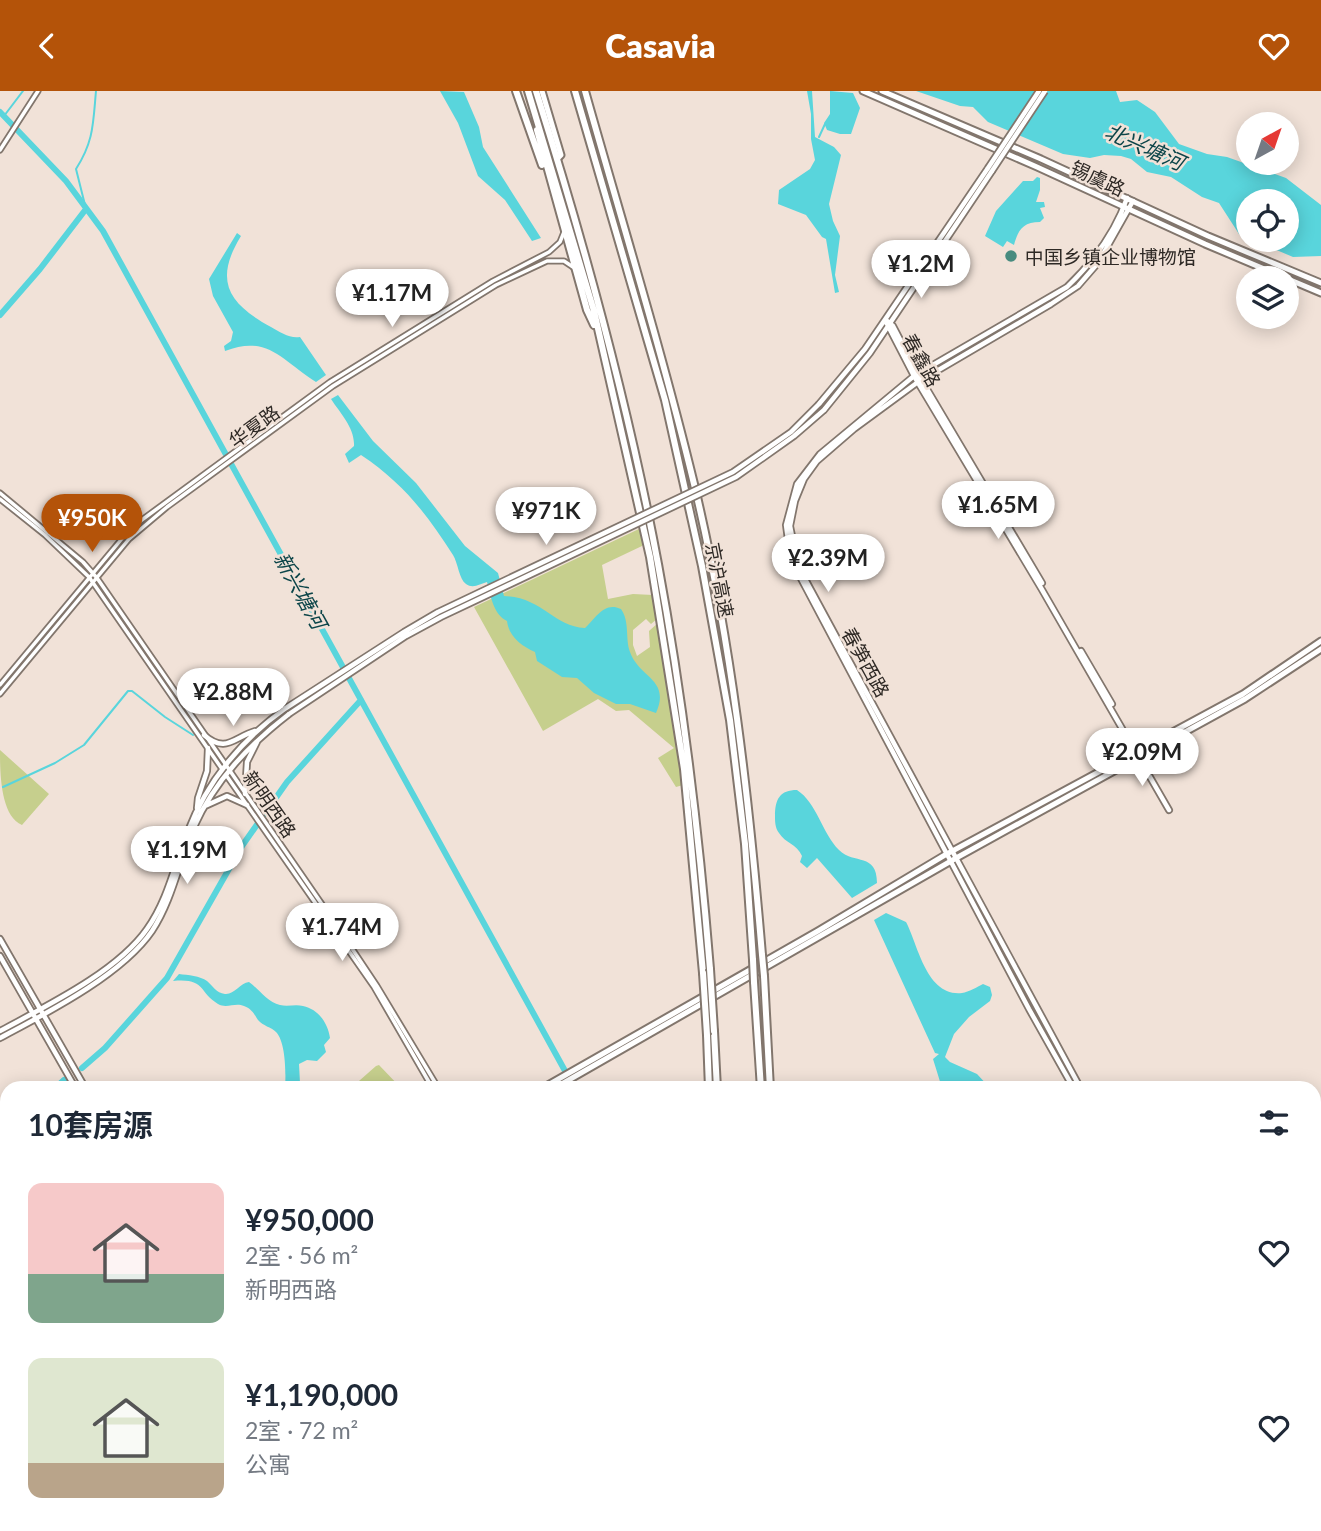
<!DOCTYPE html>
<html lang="zh">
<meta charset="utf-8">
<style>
body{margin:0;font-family:Lato,"Noto Sans SC",sans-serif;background:#f2f2f3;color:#1f2937;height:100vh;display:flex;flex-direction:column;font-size:26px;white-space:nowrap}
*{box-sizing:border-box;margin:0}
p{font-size:23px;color:#747a83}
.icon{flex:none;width:38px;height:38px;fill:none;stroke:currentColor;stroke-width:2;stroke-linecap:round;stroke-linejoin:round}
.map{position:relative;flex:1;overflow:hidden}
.drawer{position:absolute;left:0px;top:990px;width:1321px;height:450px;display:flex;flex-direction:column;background:#fff;border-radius:21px 21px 0 0;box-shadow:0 4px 18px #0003}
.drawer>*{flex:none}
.needle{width:46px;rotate:40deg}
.tools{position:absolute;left:1236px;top:21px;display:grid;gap:14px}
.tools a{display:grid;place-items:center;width:63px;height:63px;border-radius:50%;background:#fff;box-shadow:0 4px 18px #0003;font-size:35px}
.price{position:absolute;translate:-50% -60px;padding:0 16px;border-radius:24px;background:#fff;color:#222;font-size:23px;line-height:46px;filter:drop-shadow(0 2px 4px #0008)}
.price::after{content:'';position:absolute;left:50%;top:42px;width:21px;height:16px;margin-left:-10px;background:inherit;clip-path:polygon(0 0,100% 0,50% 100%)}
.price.current{background:#b45309;color:#fff}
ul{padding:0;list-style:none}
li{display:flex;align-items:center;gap:21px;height:175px;padding:0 28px}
li span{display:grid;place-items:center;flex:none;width:196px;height:140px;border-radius:14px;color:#555}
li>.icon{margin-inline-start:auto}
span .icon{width:84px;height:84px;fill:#fffc;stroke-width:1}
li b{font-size:30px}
h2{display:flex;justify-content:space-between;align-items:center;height:84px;padding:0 28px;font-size:30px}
header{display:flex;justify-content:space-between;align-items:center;height:91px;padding:0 28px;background:#b45309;color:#fff;font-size:32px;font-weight:800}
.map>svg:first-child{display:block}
</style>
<header><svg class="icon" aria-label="back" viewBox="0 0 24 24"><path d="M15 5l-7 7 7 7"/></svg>Casavia<svg class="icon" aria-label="heart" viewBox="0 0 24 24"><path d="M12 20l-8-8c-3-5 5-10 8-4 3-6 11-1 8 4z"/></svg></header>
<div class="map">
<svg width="1321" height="1440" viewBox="0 0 1321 1440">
<rect width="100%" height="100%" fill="#f1e2d8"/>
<path fill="#c6cf8d" d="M641,437L644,452L642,455L602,474L608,508L633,503L653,504L658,527L651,533L646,528L633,539V554L637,565L650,556L649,540L658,532L683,694L676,696L658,667L674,657L629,619L616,620L598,608L543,640L474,516Z
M0,659L49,703L22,734C0,725 0,680 0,659Z
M379,974L401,997H351L376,975Z"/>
<path fill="#59d5dc" d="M440,0L464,1L479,36L483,56L541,147L532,150L505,109L478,85L458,32Z
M807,0H812L815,46L834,56L841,64L829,113L833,130L840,145L835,184L839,201L835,202L826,148L822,146L806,124L778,113L779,99L810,78L815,69L811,48V23Z
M830,0L853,2L860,17L851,43H840L827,39L824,32L830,23Z
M916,0H1116L1120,11L1137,9L1155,21L1179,53L1207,63L1227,66L1286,87L1321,114V165L1293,166L1253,149H1286V110H1248V146L1239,143L1219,112L1202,106L1171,86L1147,81L1131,68L1121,65L1104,64L1090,67L1063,63L988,31L973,16L960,15Z
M1037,86L1040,87V99L1036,111H1044L1045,116L1040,117L1044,127L1040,131C1023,131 1018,139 1014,154L1007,150L1003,156L985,145L996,120L1023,90H1033Z
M237,142L241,145C214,189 227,212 271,236C280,241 290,248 300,246L326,284L316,291C282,270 268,243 225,260L224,255L231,250L233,241L213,205L209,188Z
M338,304L373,350L416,392L465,455L498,482L504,505C542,506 553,535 585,537C596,527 604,510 621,518C630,531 625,547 630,561C639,587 671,588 656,622L630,613H616L594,602L577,587L562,586L537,570L535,561C522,555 509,546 507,530C493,523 491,505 487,491C480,493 473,498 466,493C459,488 458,472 453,464C426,422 403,392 361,364L349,372L345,363L354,355C355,337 340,322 331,308Z
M797,699C817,712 822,742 839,759C854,774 877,761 877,792L852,807L817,767L807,777L800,771L802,765C797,753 785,752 779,742C775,737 775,730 775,725C775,708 780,699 797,699Z
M886,822L906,831C918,853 926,906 962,902C969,901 977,896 983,893L990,896L992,904L990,910L969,926L954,943L945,966L950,971L977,983L990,997H942L933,968L939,963L935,962L874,829Z
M179,883C188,884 200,885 207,890C213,895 216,902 225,903C234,904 240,892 249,891C259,898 267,911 280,914C288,916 295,913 303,915C318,918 328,932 330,947L324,954L326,961L317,970L307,969L299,973L300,992L296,997H285C286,984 286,951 276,941C271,936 263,935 258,929C254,923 252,918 244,915C235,911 227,918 218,913C198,901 206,887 173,890Z"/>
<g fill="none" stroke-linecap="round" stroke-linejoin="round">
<path stroke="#59d5dc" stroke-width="2" d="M4,25L23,0
M819,46L825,33
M86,118L76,78C94,50 93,32 96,0
M3,696L55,672L84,654L128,600H132L165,626L193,644
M1314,1087L1321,1089"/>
<path stroke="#59d5dc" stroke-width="6" d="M0,21L66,90L103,140L575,998
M0,224L40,178L86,118
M82,977L105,957L167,887L242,755L287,691L361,609
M54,998L64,989
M0,1039L7,1034
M0,1358L7,1371
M40,1433L44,1440
M422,1433L426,1440
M494,1440L505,1433"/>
<g stroke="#82766d" stroke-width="7">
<path id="tertiary" d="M0,59L38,0
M0,402L83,471L97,487L337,835L377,895L439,998
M0,408L45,444L89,486L222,678
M0,594L125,444L139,431L330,291L493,190L549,161L560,151L564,141
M0,603L129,448L167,416L333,295L496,194L547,170H564L573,176
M226,684L374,896L433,998
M0,1210L7,1219
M0,1217L7,1226
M168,1433L174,1440
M173,1433L178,1440
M245,1440L255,1433"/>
</g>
<g stroke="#82766d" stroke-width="8">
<path id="secondary" d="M885,229L914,285L1041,497L1169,719
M886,229L893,235L918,283L1042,492
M819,313L865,258L988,77
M824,319L870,262L992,80
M1081,560L1112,613
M204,644C226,663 234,646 255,640
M245,703L247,671L257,651
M205,715L227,705L247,714
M197,717L198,707L207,680L208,657
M0,848L86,998
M0,865L76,998
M0,940C46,915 117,881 147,838C168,809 175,772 188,740C207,690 243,647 286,617
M0,947C47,922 122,884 152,840C173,808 179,770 194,736C215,689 249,654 289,623
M1074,998L1029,918L798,482L789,456L786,434L797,393L820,363L914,285L1067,196C1093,171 1115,142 1127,107
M1081,998L798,475L790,435L795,410L804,388L817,370L854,338L918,291L1051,213L1078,195L1098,172L1133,110
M1314,1409L1321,1421
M1314,1428L1321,1440
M330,1433L334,1440
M337,1433L341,1440"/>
</g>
<g stroke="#82766d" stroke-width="9">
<path id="primary" d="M542,0L561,64L557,68
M863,0L1037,76L1205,153L1321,202
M882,0L1041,68L1208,145L1321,192
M541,998L818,840L945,764L1243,603L1321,550
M553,998L958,766L1245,608L1321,558
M1314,1267L1321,1263
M1314,1277L1321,1274
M0,1306L7,1302
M0,1316L7,1312"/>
</g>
<g stroke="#82766d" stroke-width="10">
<path id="trunk" d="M516,0L542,74
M528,0L594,220L650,466L684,678L703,882
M536,0C585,155 628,313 658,473C683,607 699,742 710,878
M537,39L587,219L594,234
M714,940L717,998
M707,944L709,998
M696,1440L697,1433
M703,1440L704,1433"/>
</g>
<g stroke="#82766d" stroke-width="10">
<path id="motorway" d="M575,0L665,309L702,475L730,629L745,753L753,869
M585,0C622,131 662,261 694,393C731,547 749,707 762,864
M764,885L770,998
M754,891L761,998
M738,1440V1433
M748,1440L749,1433"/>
</g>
<use href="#tertiary" stroke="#fff" stroke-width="3.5"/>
<use href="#secondary" stroke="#fff" stroke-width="4.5"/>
<use href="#primary" stroke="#fff" stroke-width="5"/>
<use href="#trunk" stroke="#fff" stroke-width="6"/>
<use href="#motorway" stroke="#fff" stroke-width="6"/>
<g stroke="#82766d" stroke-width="8" stroke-linecap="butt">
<path id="secondary-bridge" d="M988,77L1039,0
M992,80L1045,0
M286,617L404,541L438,521L733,381L791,341L819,313
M289,623L406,545L441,526L736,386L794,345L824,319"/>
</g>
<g stroke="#82766d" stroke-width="10" stroke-linecap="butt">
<path id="trunk-bridge" d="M710,878L714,940
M703,882L707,944"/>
</g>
<g stroke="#82766d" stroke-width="10" stroke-linecap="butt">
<path id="motorway-bridge" d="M762,864L764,885
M753,869L754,891"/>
</g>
<use href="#secondary-bridge" stroke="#fff" stroke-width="4.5"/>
<use href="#trunk-bridge" stroke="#fff" stroke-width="6"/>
<use href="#motorway-bridge" stroke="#fff" stroke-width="6"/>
</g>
<circle fill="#478b7f" stroke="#f1e2d8" stroke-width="2.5" cx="1011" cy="165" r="7"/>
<g text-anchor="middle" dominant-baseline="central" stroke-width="5" stroke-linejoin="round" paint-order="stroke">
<g font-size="19" fill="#2e2925" stroke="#f1e2d8">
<text transform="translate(1098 87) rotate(25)">锡虞路</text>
<text transform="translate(922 269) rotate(61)">春鑫路</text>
<text transform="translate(254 335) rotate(-36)">华夏路</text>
<text transform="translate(720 489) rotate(79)">京沪高速</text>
<text transform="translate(866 571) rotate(61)">春笋西路</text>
<text transform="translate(270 713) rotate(55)">新明西路</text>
</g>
<g font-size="19" fill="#2e2925" stroke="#f1e2d8" text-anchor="start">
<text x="1025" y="165">中国乡镇企业博物馆</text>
</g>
<g font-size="21" font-style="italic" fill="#0c4549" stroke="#f1e2d8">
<text transform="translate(1145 55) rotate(24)">北兴塘河</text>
<text transform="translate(301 499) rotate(61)">新兴塘河</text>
</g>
</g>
</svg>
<div class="tools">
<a><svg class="needle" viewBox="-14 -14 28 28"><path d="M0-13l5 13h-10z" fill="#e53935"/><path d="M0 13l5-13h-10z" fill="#747a83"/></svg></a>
<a><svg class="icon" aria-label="locate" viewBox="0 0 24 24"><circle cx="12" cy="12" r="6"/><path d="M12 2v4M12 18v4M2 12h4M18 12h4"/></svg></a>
<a><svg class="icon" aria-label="layers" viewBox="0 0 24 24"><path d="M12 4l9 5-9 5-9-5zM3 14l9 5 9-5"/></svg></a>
</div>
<b class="price" style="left:921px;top:209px">¥1.2M</b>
<b class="price" style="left:392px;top:238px">¥1.17M</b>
<b class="price" style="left:998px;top:450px">¥1.65M</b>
<b class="price" style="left:546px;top:456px">¥971K</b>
<b class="price current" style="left:92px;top:463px">¥950K</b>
<b class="price" style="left:828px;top:503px">¥2.39M</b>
<b class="price" style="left:233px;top:637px">¥2.88M</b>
<b class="price" style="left:1142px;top:697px">¥2.09M</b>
<b class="price" style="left:187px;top:795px">¥1.19M</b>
<b class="price" style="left:342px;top:872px">¥1.74M</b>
<section class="drawer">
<h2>10套房源<svg class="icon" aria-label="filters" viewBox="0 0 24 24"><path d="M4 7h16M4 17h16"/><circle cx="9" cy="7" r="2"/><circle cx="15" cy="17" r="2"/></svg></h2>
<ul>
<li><span style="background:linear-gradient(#f6c9c9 65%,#7fa58c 0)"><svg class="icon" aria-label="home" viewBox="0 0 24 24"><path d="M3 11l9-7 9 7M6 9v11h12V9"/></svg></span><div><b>¥950,000</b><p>2室 · 56 m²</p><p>新明西路</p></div><svg class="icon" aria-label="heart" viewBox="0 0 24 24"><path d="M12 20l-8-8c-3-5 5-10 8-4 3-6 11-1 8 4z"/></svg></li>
<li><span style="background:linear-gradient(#dfe7d0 75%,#b9a48a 0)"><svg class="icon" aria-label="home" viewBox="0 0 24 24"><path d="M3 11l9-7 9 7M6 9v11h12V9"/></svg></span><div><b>¥1,190,000</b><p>2室 · 72 m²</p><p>公寓</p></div><svg class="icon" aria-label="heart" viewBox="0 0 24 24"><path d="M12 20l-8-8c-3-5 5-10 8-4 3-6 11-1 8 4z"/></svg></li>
</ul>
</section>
</div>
